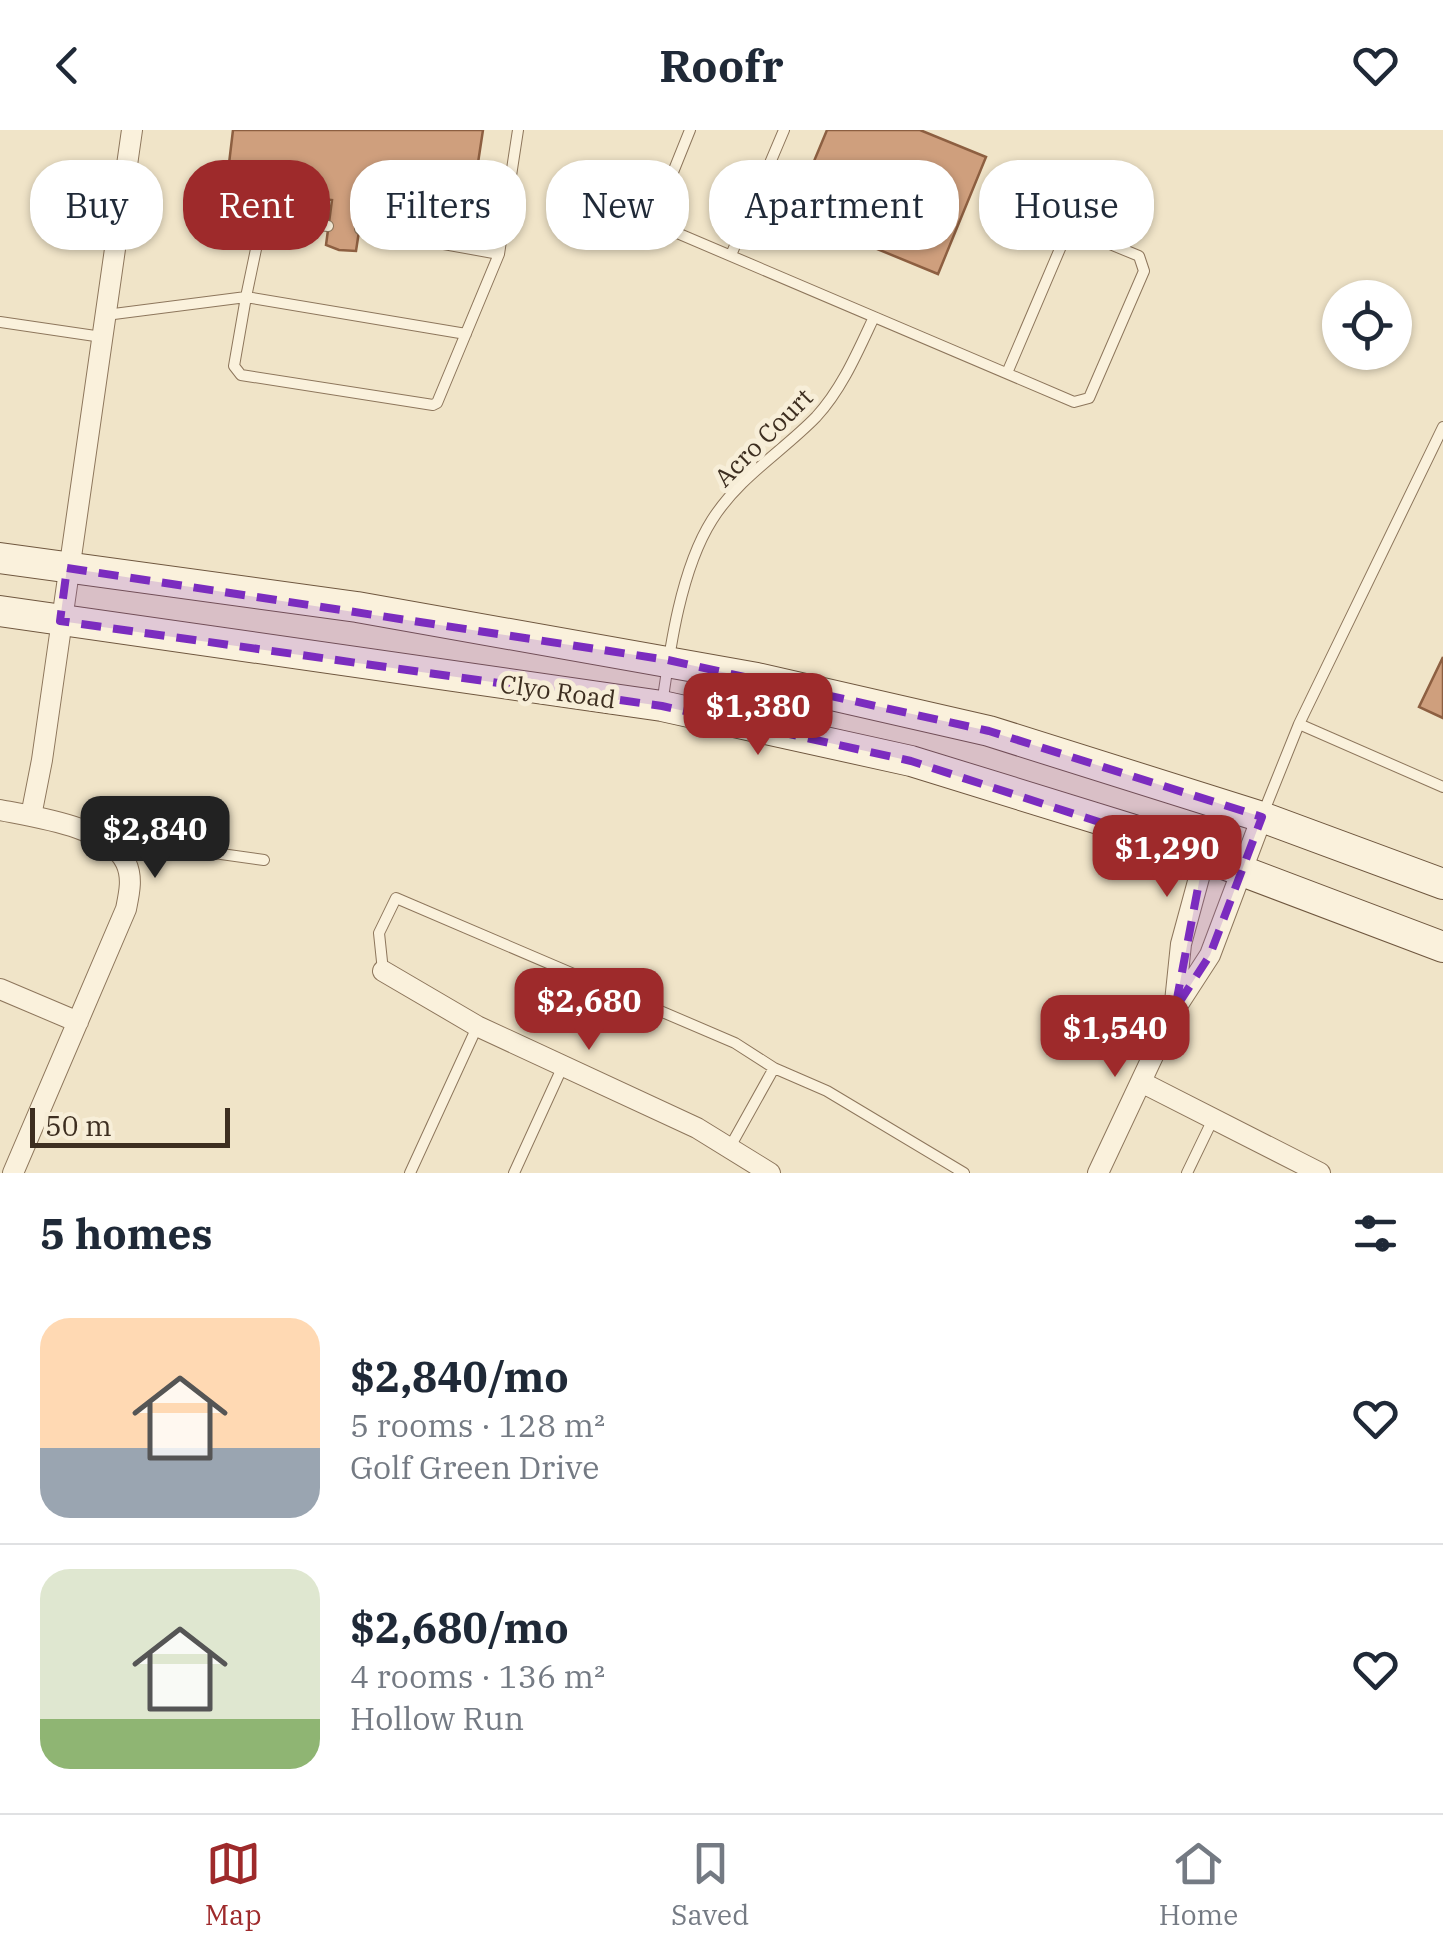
<!DOCTYPE html>
<meta charset="utf-8">
<style>
body{margin:0;font-family:"IBM Plex Serif",serif;background:#f2f2f3;color:#1f2937;height:100vh;display:flex;flex-direction:column;font-size:38px;white-space:nowrap}
*{box-sizing:border-box;margin:0}
p{font-size:32px;color:#747a83}
.icon{flex:none;width:55px;height:55px;fill:none;stroke:currentColor;stroke-width:2;stroke-linecap:round;stroke-linejoin:round}
.map{position:relative;height:1043px;overflow:hidden}
.drawer{display:flex;flex-direction:column;background:#fff;flex:1}
.drawer>*{flex:none}
.hud{position:absolute;left:30px;top:30px;width:1385px;height:90px;display:flex;gap:20px}
.controls{position:absolute;left:1322px;top:150px;display:grid;gap:20px}
.controls a{display:grid;place-items:center;width:90px;height:90px;border-radius:50%;background:#fff;box-shadow:0 2px 8px #0004;font-size:50px}
.scale{position:absolute;left:30px;bottom:25px;width:200px;box-sizing:border-box;padding-left:10px;border:5px solid #3d2e20;border-top:0;font-size:28px;line-height:35px;white-space:nowrap;color:#3d2e20;-webkit-text-stroke:8px #f7eed8;paint-order:stroke}
.price{position:absolute;translate:-50% -85px;padding:0 22px;border-radius:20px;background:#9e2a2b;color:#fff;font-size:32px;line-height:65px;filter:drop-shadow(0 2px 5px #0008)}
.price::after{content:'';position:absolute;left:50%;top:60px;width:30px;height:22px;margin-left:-15px;background:inherit;clip-path:polygon(0 0,100% 0,50% 100%)}
.price.on{background:#222;color:#fff}
ul{padding:0;list-style:none}
li{display:flex;align-items:center;gap:30px;height:250px;padding:0 40px}
li+li{border-top:2px solid #e0e1e3}
li span{display:grid;place-items:center;flex:none;width:280px;height:200px;border-radius:30px;color:#555}
li>.icon{margin-inline-start:auto}
span .icon{width:120px;height:120px;fill:#fffc;stroke-width:1}
li b{font-size:42px}
h2{display:flex;justify-content:space-between;align-items:center;height:120px;padding:0 40px;font-size:42px}
.tag{padding:0 35px;border-radius:40px;background:#fff;box-shadow:0 2px 8px #0004;font-size:35px;line-height:90px}
.tag.on{background:#9e2a2b;color:#fff}
header{display:flex;justify-content:space-between;align-items:center;height:130px;padding:0 40px;background:#fff;font-size:45px;font-weight:700}
.tabs{display:flex;justify-content:space-around;align-items:center;height:140px;border-top:2px solid #e0e1e3;background:#fff;font-size:28px;color:#747a83}
.tabs a{display:grid;justify-items:center;gap:5px}
.tabs .on{color:#9e2a2b}
.map>svg:first-child{display:block}
</style>
<header><svg class="icon" aria-label="back" viewBox="0 0 24 24"><path d="M15 5l-7 7 7 7"/></svg>Roofr<svg class="icon" aria-label="heart" viewBox="0 0 24 24"><path d="M12 20l-8-8c-3-5 5-10 8-4 3-6 11-1 8 4z"/></svg></header>
<div class="map">
<svg width="1443" height="1043" viewBox="0 0 1443 1043">
<rect width="100%" height="100%" fill="#f0e4c8"/>
<path fill="#cf9f7d" stroke="#8d5f41" stroke-width="2.5" d="M233,0H483L469,92L363,75L356,121L339,120L326,115L332,70L289,65L293,50L228,42Z
M827,0H920L986,27L938,144L792,84Z
M1443,527V588L1419,577Z"/>
<g fill="none" stroke-linecap="round" stroke-linejoin="round">
<g stroke="#8d765c" stroke-width="12">
<path id="lane" d="M690,0L657,82L663,97L1074,272L1089,268L1144,141L1139,126L1081,102L1065,107L1007,243
M328,96L271,90L260,100L246,167L466,204
M499,124L518,0
M731,125L784,0
M106,185L246,167L234,236L241,245L433,275L437,273L499,124L360,99
M0,192L102,207
M662,575C670,517 681,439 712,390C739,347 782,322 816,287C842,259 858,221 874,187
M1299,594L1443,297
M1262,686L1299,594L1443,657
M119,721L157,715L264,730
M383,841L379,803L396,768L735,913L774,938
M730,1017L774,938L827,961L964,1043
M410,1043L477,897
M514,1043L562,938
M1187,1043L1213,989"/>
</g>
<g stroke="#8d765c" stroke-width="22">
<path id="street" d="M0,680C35,687 110,697 126,733C133,748 129,764 126,779L13,1043
M31,686L42,630L132,0
M383,841L477,896L697,998L770,1043
M0,859L78,892
M1175,872L1181,814L1219,674
M1141,952L1320,1043
M1098,1043L1175,879L1210,825L1262,687"/>
</g>
<g stroke="#6f573f" stroke-width="32">
<path id="secondary" d="M0,428L357,477L757,548L989,601L1262,687L1443,754
M0,481L662,576L911,631L1131,699L1443,817"/>
</g>
<use href="#lane" stroke="#faf1dc" stroke-width="10"/>
<use href="#street" stroke="#faf1dc" stroke-width="20"/>
<use href="#secondary" stroke="#faf1dc" stroke-width="30"/>
</g>
<path fill="#7b2cbf" fill-opacity="0.2" stroke="#7b2cbf" stroke-width="8" stroke-dasharray="20 12" stroke-linejoin="round" d="M67,438L668,530L989,601L1262,687L1210,825L1175,879L1204,726L911,631L662,576L60,491Z"/>
<g text-anchor="middle" dominant-baseline="central" stroke-width="10" stroke-linejoin="round" paint-order="stroke">
<g font-size="25" fill="#3d2e20" stroke="#f7eed8">
<text transform="translate(763 307) rotate(-45)">Acro Court</text>
<text transform="translate(558 561) rotate(8)">Clyo Road</text>
</g>
</g>
</svg>
<div class="controls">
<a><svg class="icon" aria-label="locate" viewBox="0 0 24 24"><circle cx="12" cy="12" r="6"/><path d="M12 2v4M12 18v4M2 12h4M18 12h4"/></svg></a>
</div>
<div class="scale">50 m</div>
<b class="price" style="left:758px;top:628px">$1,380</b>
<b class="price on" style="left:155px;top:751px">$2,840</b>
<b class="price" style="left:1167px;top:770px">$1,290</b>
<b class="price" style="left:589px;top:923px">$2,680</b>
<b class="price" style="left:1115px;top:950px">$1,540</b>
<div class="hud">
<a class="tag">Buy</a>
<a class="tag on">Rent</a>
<a class="tag">Filters</a>
<a class="tag">New</a>
<a class="tag">Apartment</a>
<a class="tag">House</a>
</div>
</div>
<section class="drawer">
<h2>5 homes<svg class="icon" aria-label="filters" viewBox="0 0 24 24"><path d="M4 7h16M4 17h16"/><circle cx="9" cy="7" r="2"/><circle cx="15" cy="17" r="2"/></svg></h2>
<ul>
<li><span style="background:linear-gradient(#ffd9b3 65%,#9aa5b1 0)"><svg class="icon" aria-label="home" viewBox="0 0 24 24"><path d="M3 11l9-7 9 7M6 9v11h12V9"/></svg></span><div><b>$2,840/mo</b><p>5 rooms · 128 m²</p><p>Golf Green Drive</p></div><svg class="icon" aria-label="heart" viewBox="0 0 24 24"><path d="M12 20l-8-8c-3-5 5-10 8-4 3-6 11-1 8 4z"/></svg></li>
<li><span style="background:linear-gradient(#dfe7d0 75%,#8fb573 0)"><svg class="icon" aria-label="home" viewBox="0 0 24 24"><path d="M3 11l9-7 9 7M6 9v11h12V9"/></svg></span><div><b>$2,680/mo</b><p>4 rooms · 136 m²</p><p>Hollow Run</p></div><svg class="icon" aria-label="heart" viewBox="0 0 24 24"><path d="M12 20l-8-8c-3-5 5-10 8-4 3-6 11-1 8 4z"/></svg></li>
</ul>
</section>
<nav class="tabs">
<a class="on"><svg class="icon" aria-label="map" viewBox="0 0 24 24"><path d="M3 6l6-2 6 2 6-2v14l-6 2-6-2-6 2zM9 4v14M15 6v14"/></svg>Map</a>
<a><svg class="icon" aria-label="saved" viewBox="0 0 24 24"><path d="M7 4h10v16l-5-4-5 4z"/></svg>Saved</a>
<a><svg class="icon" aria-label="home" viewBox="0 0 24 24"><path d="M3 11l9-7 9 7M6 9v11h12V9"/></svg>Home</a>
</nav>
